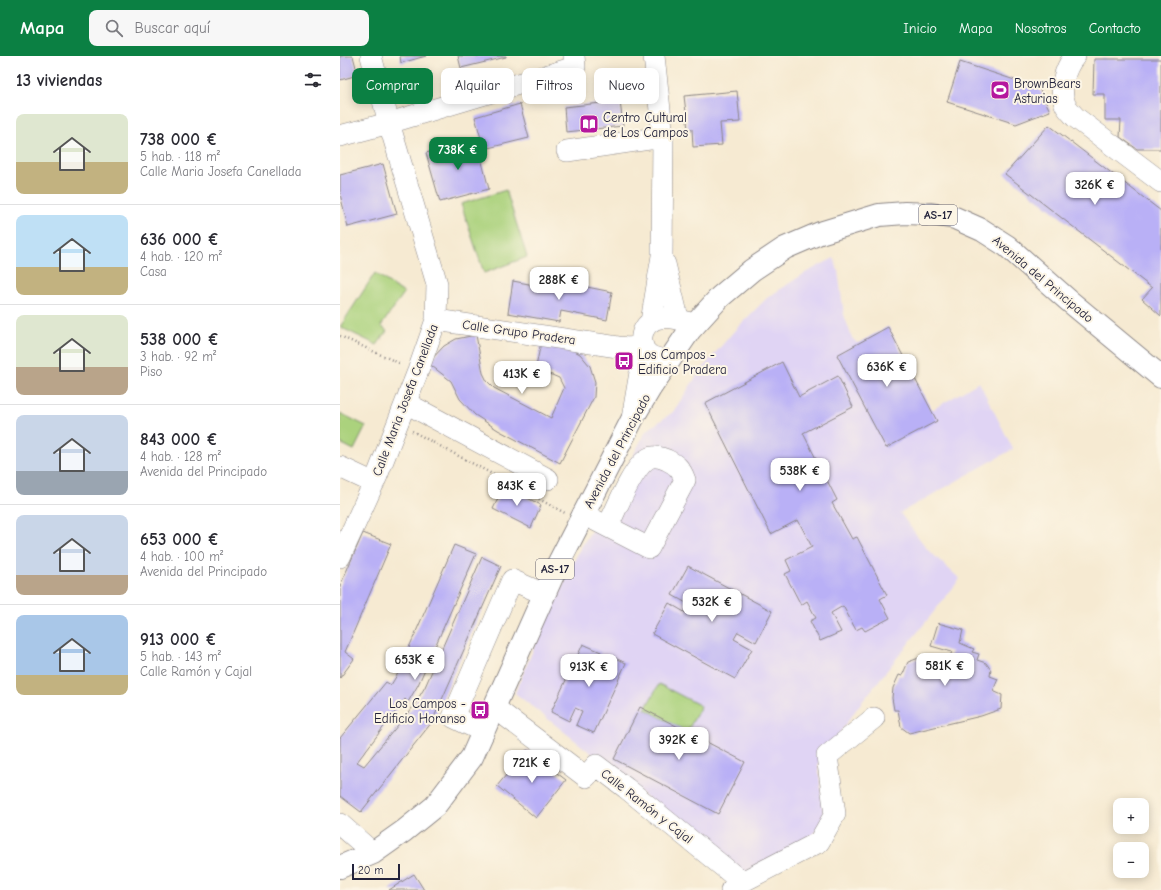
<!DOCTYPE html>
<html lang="es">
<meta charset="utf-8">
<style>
body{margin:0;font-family:"Comic Neue",sans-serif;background:#f7f7f7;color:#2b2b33;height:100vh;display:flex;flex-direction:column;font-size:15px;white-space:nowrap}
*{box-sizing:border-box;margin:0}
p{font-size:13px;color:#7c7c81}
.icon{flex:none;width:22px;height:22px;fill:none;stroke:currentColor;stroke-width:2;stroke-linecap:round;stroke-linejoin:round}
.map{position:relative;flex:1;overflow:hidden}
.panel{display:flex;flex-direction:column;background:#fff;width:340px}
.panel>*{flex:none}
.guide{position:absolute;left:12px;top:12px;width:380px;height:36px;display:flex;gap:8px}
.fabs{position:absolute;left:773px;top:742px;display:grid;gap:8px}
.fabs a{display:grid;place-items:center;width:36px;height:36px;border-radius:8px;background:#fff;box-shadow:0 2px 10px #0003;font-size:20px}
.scale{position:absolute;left:12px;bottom:10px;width:48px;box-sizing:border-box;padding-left:4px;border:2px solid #22223b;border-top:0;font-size:11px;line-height:14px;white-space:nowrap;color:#22223b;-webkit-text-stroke:3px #fcf5e5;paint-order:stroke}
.price{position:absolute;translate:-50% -34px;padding:0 9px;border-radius:8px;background:#fff;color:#222;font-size:13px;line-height:26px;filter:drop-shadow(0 1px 2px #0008)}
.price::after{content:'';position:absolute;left:50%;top:24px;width:12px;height:9px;margin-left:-6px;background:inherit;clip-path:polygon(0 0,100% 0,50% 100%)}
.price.on{background:#0b8043;color:#fff}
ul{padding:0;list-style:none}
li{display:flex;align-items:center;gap:12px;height:100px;padding:0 16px}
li+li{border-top:1px solid #e1e1e2}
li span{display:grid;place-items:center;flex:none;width:112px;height:80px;border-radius:8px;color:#555}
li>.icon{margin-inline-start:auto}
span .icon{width:48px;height:48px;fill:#fffc;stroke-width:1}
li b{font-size:17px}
h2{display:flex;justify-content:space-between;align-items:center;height:48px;padding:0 16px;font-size:17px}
.pill{padding:0 14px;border-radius:8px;background:#fff;box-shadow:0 2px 10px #0003;font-size:14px;line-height:36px}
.pill.on{background:#0b8043;color:#fff}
header{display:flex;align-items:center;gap:24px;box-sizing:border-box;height:56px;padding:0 20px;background:#0b8043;color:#fff}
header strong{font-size:19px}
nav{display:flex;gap:22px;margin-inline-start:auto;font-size:14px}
.search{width:280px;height:36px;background:#f7f7f7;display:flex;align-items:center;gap:10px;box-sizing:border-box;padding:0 14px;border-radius:8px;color:#7c7c81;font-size:15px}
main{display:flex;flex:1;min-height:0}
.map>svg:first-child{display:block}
</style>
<header>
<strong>Mapa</strong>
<div class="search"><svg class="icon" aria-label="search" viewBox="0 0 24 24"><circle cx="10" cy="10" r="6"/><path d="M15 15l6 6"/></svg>Buscar aquí</div>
<nav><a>Inicio</a><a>Mapa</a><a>Nosotros</a><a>Contacto</a></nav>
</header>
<main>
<section class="panel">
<h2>13 viviendas<svg class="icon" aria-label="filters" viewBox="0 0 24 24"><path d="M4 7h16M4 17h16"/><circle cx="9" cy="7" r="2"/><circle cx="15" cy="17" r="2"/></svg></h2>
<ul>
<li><span style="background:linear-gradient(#dfe7d0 60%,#c2b280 0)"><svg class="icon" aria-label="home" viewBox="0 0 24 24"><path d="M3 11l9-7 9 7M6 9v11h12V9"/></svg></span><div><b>738 000 €</b><p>5 hab. · 118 m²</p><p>Calle Maria Josefa Canellada</p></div></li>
<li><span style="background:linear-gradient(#bfe0f5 65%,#c2b280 0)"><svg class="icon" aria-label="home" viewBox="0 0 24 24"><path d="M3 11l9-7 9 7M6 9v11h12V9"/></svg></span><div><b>636 000 €</b><p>4 hab. · 120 m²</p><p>Casa</p></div></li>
<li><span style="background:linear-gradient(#dfe7d0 65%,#b9a48a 0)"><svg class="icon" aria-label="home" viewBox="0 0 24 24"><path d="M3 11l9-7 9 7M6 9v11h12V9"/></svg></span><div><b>538 000 €</b><p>3 hab. · 92 m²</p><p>Piso</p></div></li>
<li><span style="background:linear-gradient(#c9d6e8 70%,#9aa5b1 0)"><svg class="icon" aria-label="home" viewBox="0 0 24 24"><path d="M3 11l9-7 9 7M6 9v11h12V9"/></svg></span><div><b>843 000 €</b><p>4 hab. · 128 m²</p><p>Avenida del Principado</p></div></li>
<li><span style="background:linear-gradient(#c9d6e8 75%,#b9a48a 0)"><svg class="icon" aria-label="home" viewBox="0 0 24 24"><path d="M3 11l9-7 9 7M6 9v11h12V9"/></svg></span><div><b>653 000 €</b><p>4 hab. · 100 m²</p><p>Avenida del Principado</p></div></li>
<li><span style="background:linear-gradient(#a9c7e8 75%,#c2b280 0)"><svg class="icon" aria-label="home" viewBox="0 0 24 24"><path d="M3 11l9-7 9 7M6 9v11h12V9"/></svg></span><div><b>913 000 €</b><p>5 hab. · 143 m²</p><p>Calle Ramón y Cajal</p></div></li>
</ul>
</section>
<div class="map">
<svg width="821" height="834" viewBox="0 0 821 834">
<rect width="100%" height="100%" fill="#fcf5e5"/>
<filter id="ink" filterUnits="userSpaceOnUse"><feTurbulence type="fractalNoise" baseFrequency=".025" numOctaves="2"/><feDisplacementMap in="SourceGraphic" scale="8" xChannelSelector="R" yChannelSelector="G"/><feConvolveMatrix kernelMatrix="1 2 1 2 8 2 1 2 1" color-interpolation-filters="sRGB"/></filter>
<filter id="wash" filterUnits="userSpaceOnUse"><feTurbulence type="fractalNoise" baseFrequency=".012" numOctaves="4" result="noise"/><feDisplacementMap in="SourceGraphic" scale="16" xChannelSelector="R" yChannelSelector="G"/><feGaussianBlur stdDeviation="0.9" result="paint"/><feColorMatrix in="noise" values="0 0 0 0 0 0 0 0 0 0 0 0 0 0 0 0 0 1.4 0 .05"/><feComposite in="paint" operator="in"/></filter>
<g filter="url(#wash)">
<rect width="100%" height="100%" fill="#f6ead2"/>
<path fill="#e0d4f4" d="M494,202L498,215L504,259L512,282L518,288L548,271L592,354L639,326L673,393L560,457L588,494L620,523L517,652L478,709L484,761L474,778L405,819L175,637L196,587L240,493L265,452L306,375L333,356L360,315L395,274L427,242L465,217Z"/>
<path fill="#abd27d" stroke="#667a5c" d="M166,134L187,201L144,217L121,148Z
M35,217L64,237L41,270L47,275L37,289L0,271Z
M0,357L26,370L14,394L0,387Z
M319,628L361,650L347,676L305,653Z"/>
<g id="blocks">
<path fill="#b9b0f6" d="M0,0H13L18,19L0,24Z
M60,0H86L61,7Z
M118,0H166V1L121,12Z
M754,3H821V93H797L780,81L781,64H765V38H753Z
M620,6L699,32L710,55L676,68L607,46Z
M397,35L400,66L380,67L382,89L353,91L352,73H348L344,40Z
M280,45L283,70L226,76L224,51Z
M180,48L189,82L144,93L135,61Z
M709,69L821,155V260L802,243L812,232L665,118Z
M136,83L149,133L100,146L86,97Z
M43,108L57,158L8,171L0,138V119Z
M173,225L220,234L222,226L272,236L267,264L221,255L219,266L168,257Z
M548,271L597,365L546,392L497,299Z
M136,279L143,317L147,325L154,332L211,362L224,332L219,322L212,319L195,316L201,286L227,291L240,298L250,310L255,326L254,341L220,407L158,374L135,359L120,343L111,325L88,307L104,290L116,283Z
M442,306L459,341L498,320L513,351L463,377L497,444L492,447L512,483L517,481L547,539L540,543L550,562L525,575L522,571L516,574L503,550L491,557L501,576L480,585L470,565L476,562L467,545L461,549L445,518L451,515L446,504L472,491L458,464L431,478L365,347Z
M164,430L201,449L191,472L153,453Z
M23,477L51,488L5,596L14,603L0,622V530Z
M114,489L136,498L78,629L68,646L65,643L17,706L24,710L73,651L85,631L142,501L161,510L92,666L21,756L0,740V682L46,626L51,629L57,619Z
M348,510L432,555L416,586L398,576L394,583L412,593L395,623L312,578L329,547L346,557L350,549L332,539Z
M598,567L623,574L620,587L634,593L632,596L639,598L637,604L646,607L651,614L650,620L658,623L653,635L662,639L661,653L641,660L569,677L561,671L558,654H554L552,642L553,632L559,619L562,620L568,606L579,602L604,612L612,596L591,590Z
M243,588L261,596L255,609L262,612L268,599L286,607L254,677L236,669L242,655L235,652L229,665L211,656Z
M300,651L405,706L378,758L274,703Z
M187,694L226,724L196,762L157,730Z
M74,818L84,834H49Z"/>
</g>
</g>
<g filter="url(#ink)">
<use href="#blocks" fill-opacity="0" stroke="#8c8686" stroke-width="1"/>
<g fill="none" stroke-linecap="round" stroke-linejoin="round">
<g stroke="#8c8686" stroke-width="22">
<path id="minor" d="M735,0C724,13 719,33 725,48C727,53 732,57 735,61L821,126
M0,80L49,67L235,11L234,0
M227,95L323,81
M325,208L338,262
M96,264L278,291L289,292L303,290
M311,266L322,200L323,81L314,0
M329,305C323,303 317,303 311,300C296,291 300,269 316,263C330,259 342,264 355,269
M66,347L208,423
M292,363L304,293
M0,411L34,427
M243,458L309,492L345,424C341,413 337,409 327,404C322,402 315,399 309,402C293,410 276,454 268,470
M0,501L37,420L78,315L96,264L97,228L49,67L31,0
M155,652L246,721L256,709L286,732L402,826
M144,676L113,661L172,524L204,538
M0,768L33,797
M391,834L402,826L479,786L495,758L487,700L534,662"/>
</g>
<g stroke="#8c8686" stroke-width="24">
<path id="major" d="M0,811L33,797L64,775L95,750L132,701L216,512L295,358L311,331L350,274L380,241L412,214L445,192L480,177L539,159L565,157L591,158L615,162L642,174L667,190L728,244L821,321"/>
</g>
<path stroke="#8c8686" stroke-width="2.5" stroke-dasharray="1 3" stroke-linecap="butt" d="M0,280L61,308
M72,375L225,457"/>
<use href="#minor" stroke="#fff" stroke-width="21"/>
<use href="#major" stroke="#fff" stroke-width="22"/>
</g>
</g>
<defs>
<g id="stadium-square" transform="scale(1)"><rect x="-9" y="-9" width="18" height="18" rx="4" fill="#b5179e" stroke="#fcf5e5"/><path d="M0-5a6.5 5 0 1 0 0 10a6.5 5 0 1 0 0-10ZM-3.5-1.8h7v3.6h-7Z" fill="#fff"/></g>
<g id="library-square" transform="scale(1)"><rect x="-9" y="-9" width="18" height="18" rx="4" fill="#b5179e" stroke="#fcf5e5"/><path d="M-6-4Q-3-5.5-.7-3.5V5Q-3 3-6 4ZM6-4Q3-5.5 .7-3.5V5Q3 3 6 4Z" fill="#fff"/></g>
<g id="bus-square" transform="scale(1)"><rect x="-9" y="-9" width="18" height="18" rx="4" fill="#b5179e" stroke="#fcf5e5"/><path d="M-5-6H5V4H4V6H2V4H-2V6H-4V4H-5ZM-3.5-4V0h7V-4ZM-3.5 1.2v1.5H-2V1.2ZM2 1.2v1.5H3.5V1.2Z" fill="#fff"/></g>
</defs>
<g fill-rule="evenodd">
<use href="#stadium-square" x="660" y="34"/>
<use href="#library-square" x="249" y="68"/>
<use href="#bus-square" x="284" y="305"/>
<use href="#bus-square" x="140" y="654"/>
</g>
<g text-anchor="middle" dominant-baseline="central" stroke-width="4" stroke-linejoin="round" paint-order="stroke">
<g fill="#fcf5e5" stroke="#63616e" stroke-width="1">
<rect x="579" y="149" width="38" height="20" rx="3"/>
<rect x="196" y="503" width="38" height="20" rx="3"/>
</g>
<g font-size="12" font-weight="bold" fill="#22223b">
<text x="598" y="159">AS-17</text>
<text x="215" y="513">AS-17</text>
</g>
<g font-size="13" fill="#22223b" stroke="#fcf5e5" text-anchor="start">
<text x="674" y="27">BrownBears<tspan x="674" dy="15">Asturias</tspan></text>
<text x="263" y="61">Centro Cultural<tspan x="263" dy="15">de Los Campos</tspan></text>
<text x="298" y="298">Los Campos -<tspan x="298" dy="15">Edificio Pradera</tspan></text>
<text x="126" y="647" text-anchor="end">Los Campos -<tspan x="126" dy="15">Edificio Horanso</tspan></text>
</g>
<g font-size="13" fill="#22223b" stroke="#fcf5e5">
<text transform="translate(703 223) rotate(40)">Avenida del Principado</text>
<text transform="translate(179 276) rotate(8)">Calle Grupo Pradera</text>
<text transform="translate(65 344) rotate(-69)">Calle Maria Josefa Canellada</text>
<text transform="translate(277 395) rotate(-62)">Avenida del Principado</text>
<text transform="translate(307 750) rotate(38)">Calle Ramón y Cajal</text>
</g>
</g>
</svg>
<div class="fabs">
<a>+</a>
<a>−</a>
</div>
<div class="scale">20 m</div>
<b class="price on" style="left:118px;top:115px">738K €</b>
<b class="price" style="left:755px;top:150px">326K €</b>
<b class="price" style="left:219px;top:245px">288K €</b>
<b class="price" style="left:547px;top:332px">636K €</b>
<b class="price" style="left:182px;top:339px">413K €</b>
<b class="price" style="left:460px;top:436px">538K €</b>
<b class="price" style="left:177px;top:451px">843K €</b>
<b class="price" style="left:372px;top:567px">532K €</b>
<b class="price" style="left:75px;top:625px">653K €</b>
<b class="price" style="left:605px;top:631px">581K €</b>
<b class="price" style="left:249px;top:632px">913K €</b>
<b class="price" style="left:339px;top:705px">392K €</b>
<b class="price" style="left:192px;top:728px">721K €</b>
<div class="guide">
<a class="pill on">Comprar</a>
<a class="pill">Alquilar</a>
<a class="pill">Filtros</a>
<a class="pill">Nuevo</a>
</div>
</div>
</main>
